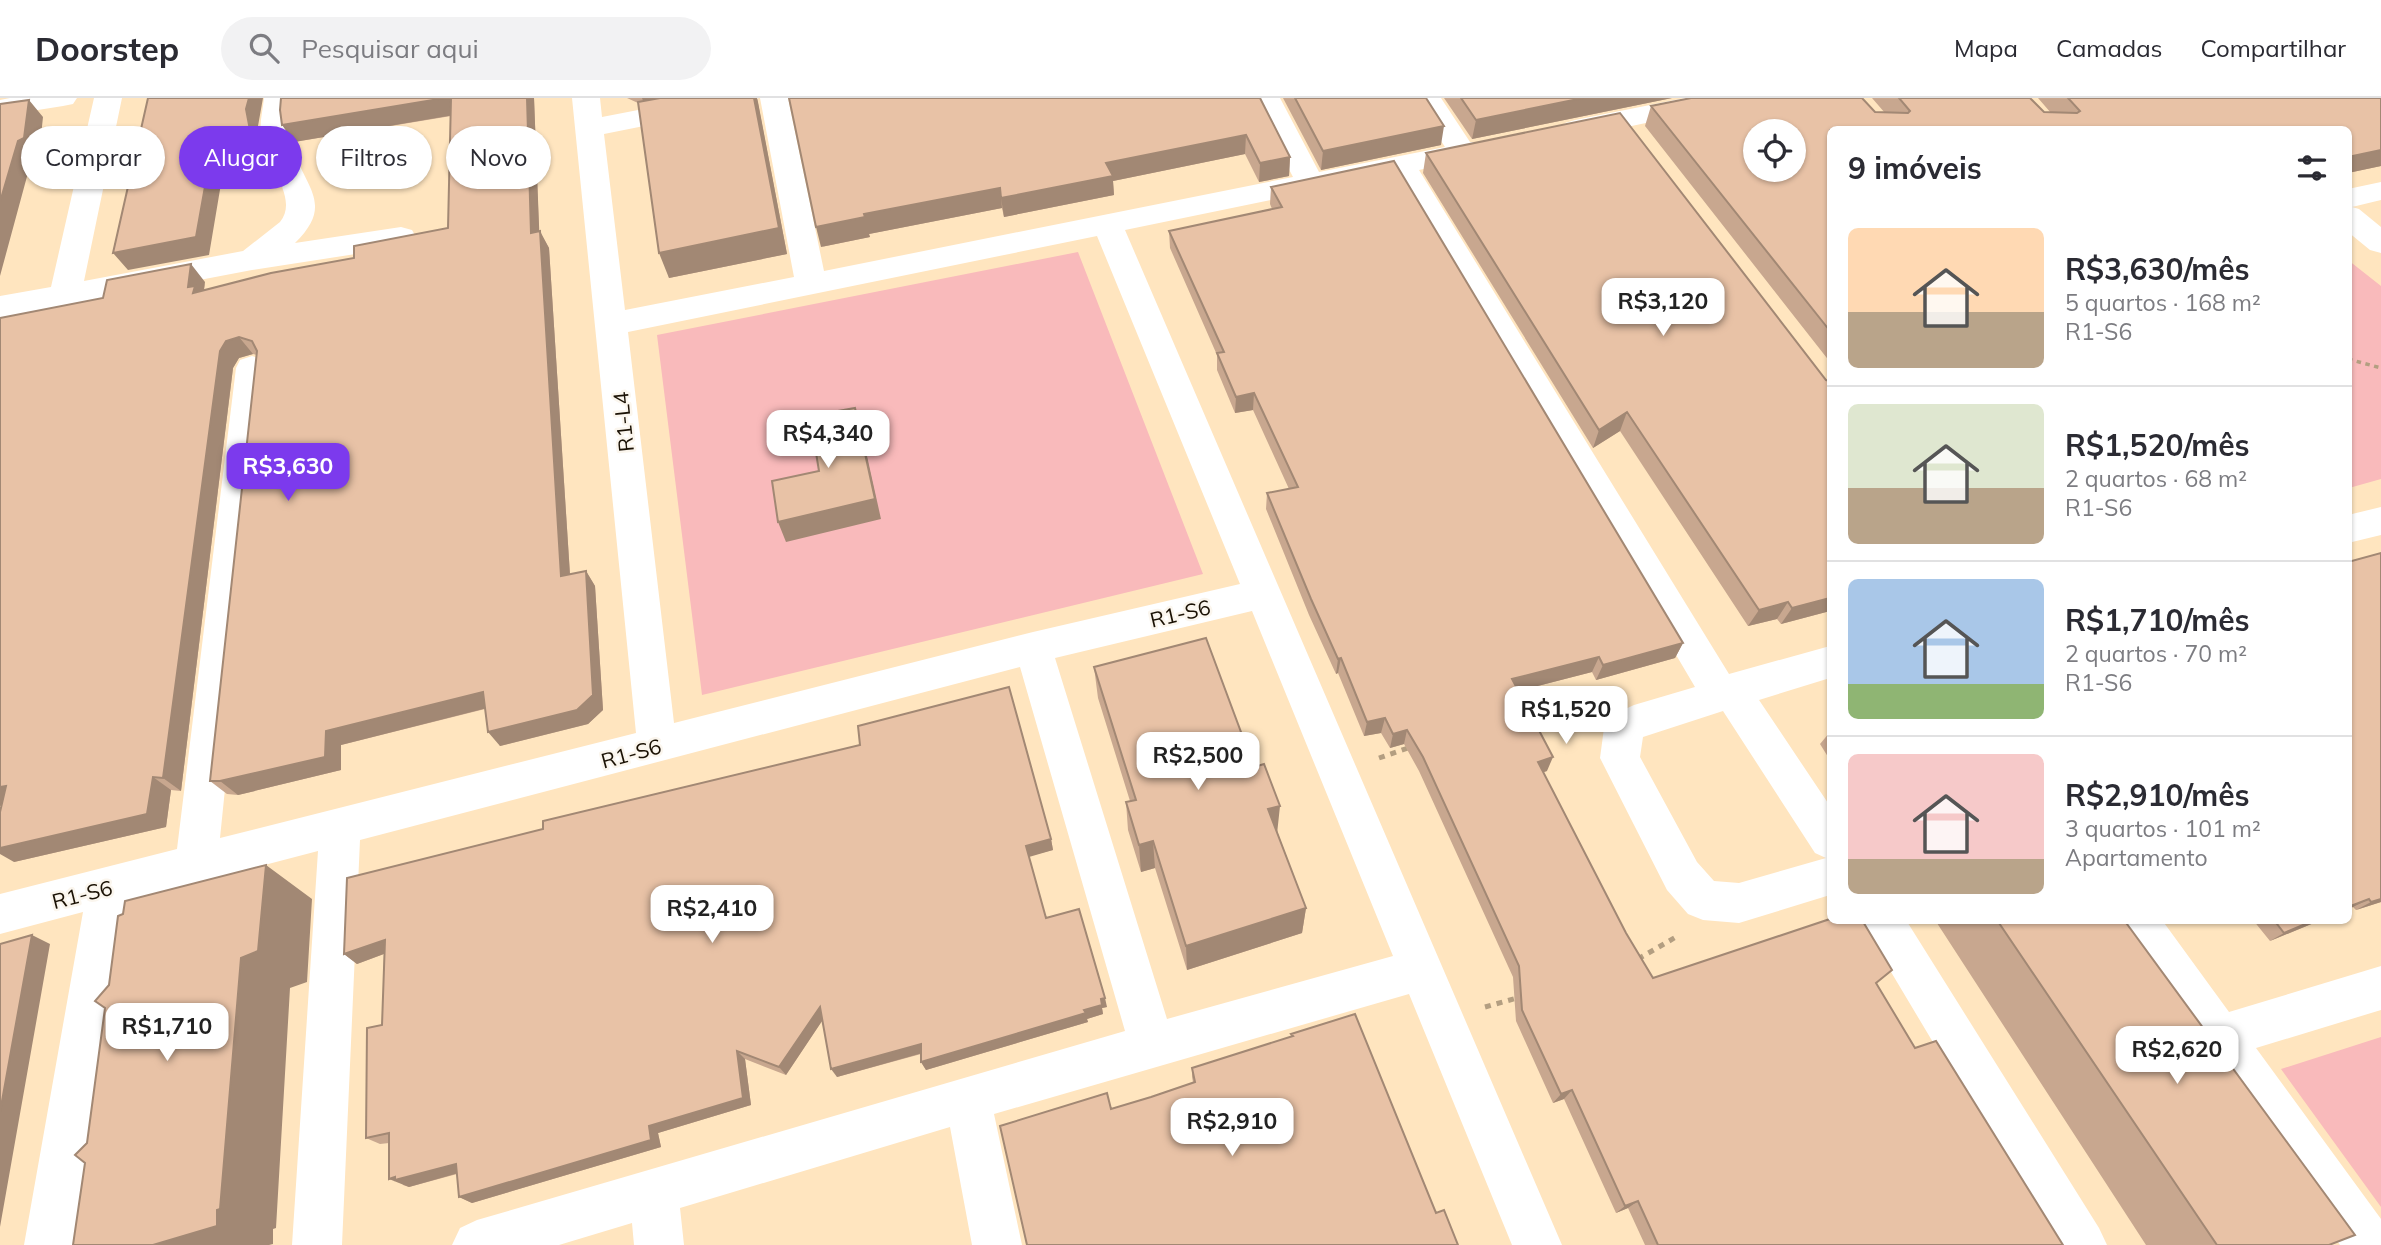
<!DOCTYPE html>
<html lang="pt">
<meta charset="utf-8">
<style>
body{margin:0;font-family:Mulish,sans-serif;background:#f2f2f3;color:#2b2b33;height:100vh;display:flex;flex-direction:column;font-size:26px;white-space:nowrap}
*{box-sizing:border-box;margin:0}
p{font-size:23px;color:#7c7c81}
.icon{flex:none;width:38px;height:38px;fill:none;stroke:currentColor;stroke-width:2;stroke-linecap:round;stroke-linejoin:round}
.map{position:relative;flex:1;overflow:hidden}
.side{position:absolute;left:1827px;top:28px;width:525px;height:798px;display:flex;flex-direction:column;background:#fff;border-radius:10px;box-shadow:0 2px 5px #0004}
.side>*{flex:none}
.hud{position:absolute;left:21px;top:28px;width:665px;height:63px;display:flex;gap:14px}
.controls{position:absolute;left:1743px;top:21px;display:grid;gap:14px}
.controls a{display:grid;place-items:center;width:63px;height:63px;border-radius:50%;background:#fff;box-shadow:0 2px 5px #0004;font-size:35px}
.price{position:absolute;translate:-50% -60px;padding:0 16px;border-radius:14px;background:#fff;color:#222;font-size:23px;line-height:46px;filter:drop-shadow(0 2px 4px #0008)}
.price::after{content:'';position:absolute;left:50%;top:42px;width:21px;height:16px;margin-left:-10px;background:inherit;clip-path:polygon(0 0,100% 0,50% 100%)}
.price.active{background:#7c3aed;color:#fff}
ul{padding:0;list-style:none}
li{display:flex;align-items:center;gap:21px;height:175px;padding:0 21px}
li+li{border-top:2px solid #e1e1e2}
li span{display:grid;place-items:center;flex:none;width:196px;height:140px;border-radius:10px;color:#555}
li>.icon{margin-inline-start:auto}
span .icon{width:84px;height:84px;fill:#fffc;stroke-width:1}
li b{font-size:30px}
h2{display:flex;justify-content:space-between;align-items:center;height:84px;padding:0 21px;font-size:30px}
.pill{padding:0 24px;border-radius:32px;background:#fff;box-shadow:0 2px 5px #0004;font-size:24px;line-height:63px}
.pill.active{background:#7c3aed;color:#fff}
header{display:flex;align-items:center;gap:42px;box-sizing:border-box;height:98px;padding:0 35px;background:#fff;border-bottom:2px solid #e1e1e2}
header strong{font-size:33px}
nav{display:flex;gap:38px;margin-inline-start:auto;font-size:24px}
.search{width:490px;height:63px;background:#f2f2f3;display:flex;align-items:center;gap:18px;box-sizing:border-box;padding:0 24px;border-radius:38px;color:#7c7c81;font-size:26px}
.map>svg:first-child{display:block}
</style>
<header>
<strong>Doorstep</strong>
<div class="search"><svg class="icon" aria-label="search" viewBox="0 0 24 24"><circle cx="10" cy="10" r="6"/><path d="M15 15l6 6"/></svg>Pesquisar aqui</div>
<nav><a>Mapa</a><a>Camadas</a><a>Compartilhar</a></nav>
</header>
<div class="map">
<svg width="2381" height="1147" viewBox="0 0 2381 1147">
<rect width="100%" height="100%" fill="#ffe5bf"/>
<path fill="#f9babb" d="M1078,154L1203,476L702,597L657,237Z
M2348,162L2381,188V381L2349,390Z
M2381,939V1109L2281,971Z"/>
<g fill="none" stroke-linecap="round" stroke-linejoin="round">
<path stroke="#b39e81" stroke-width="3.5" stroke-dasharray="4.5 4.5" stroke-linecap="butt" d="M2348,261L2381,270"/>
<path stroke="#b39e81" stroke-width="5" stroke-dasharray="6 6" stroke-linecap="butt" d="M1527,618L1581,617
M1379,660L1411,649
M1638,861L1676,839
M1485,909L1517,900"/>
<path fill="#fff" fill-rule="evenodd" d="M10,0H77L73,6L63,8L0,18V2Z
M94,0H122L84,183L243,153L280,124C300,100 264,64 261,38C259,25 263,12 264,0H292C290,16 286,32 292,48C305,90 335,106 295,145L401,129L412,132L416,139L412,146L401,149L252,172L0,220V198L51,189Z
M572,0H600L602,19L700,0H758L754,6L604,36L625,212L794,179L760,0H788L824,173L1293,79L1252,0H1280L1319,74L1445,49L1413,0H1441L1470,44L1488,45L1492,51L1488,57L1419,72L1729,576L1830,548V580L1759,602L1830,708V797L1739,825L1703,822L1688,816L1667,792L1600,660L1604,630L1610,618L1634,607L1695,589L1393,77L1125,132L1562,1147H1512L1409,896L994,1016L1022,1147H972L950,1029L680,1110L684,1147H634L632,1125L559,1147H452L460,1130L477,1122L1125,933L1020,569L360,742L342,1147H292L318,753L128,803L74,1147H24L83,814L0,836V796L177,751L236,270L240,262L252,258L264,262L268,270L220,740L636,635ZM1097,138L1240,486L1033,534L674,625L628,234ZM1252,513L1393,858L1167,921L1055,560ZM1723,613L1815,755L1826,760L1739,785L1714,783L1697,764L1640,659L1643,639Z
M1685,0H1740L1736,6L1726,8L1575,40L1565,37L1561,31L1565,25L1575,22Z
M2381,84V102L2352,109L2359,111L2381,129V155L2370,152L2348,134V91Z
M2381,409V437L2348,445V417Z
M1860,822H1906L2099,1130L2107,1147H2054Z
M2115,822H2162L2229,914L2381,868V912L2256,950L2381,1121V1147H2340L2121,836Z"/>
</g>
<path fill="#c8a78f" d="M281,0H534L539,133L549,150L570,476L586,473L595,488L603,612L588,626L500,648L485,611L341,647V672L238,697L227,696L210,683L257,257L253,256L239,260L233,270L181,693L171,692L166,729L14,764L205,184L204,192L354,160L448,130L451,18L294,44Z
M627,0H757L787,156L669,180L638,5Z
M1260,0L1290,59L1289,78L1259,84L1245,56L1113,83L1114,97L1004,119L1002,110L869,136L870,139L821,149Z
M1283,0H1426L1441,47L1321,72Z
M1444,0H1672L1472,41Z
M1872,0H2030L2044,14L2051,15L2038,0H2381V68L2348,75V32H1830V264L1645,28L1651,8L1885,15Z
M1426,55L1826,282L1830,283V513L1781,526L1777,521L1748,528L1620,333L1593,350L1423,75Z
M1271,89L1683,545L1675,560L1596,582L1592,574L1518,593L1547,673L1543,674L1626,835L1653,880L1876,885L1915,950L2063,1147H1645L1628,1110L1616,1115L1564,1001L1553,1005L1516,923L1513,879L1419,673L1404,646L1390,650L1381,635L1364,638L1338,575L1336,576L1309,517L1266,411L1267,395L1289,391L1253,312L1235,315L1217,272V257L1170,150L1169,133L1272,111L1270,106Z
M2348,464L2381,804L2356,812L2353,809L2348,811Z
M1094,569L1277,733L1306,810L1302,835L1187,872L1155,770L1141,774L1128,732L1126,704L1130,703L1098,600Z
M1830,634V662L1820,646Z
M1051,741L1053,752L1029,758L1046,820L1107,909L1102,910L1103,916L1087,921L1088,924L926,972L921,964V956L837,979L822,923L786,977L745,961L751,1007L658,1035L661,1049L472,1105L459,1099L457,1076L409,1089L403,1087L389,1045L380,1046L366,1040L382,927L384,856L357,866L344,856Z
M1935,822H2124L2329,1147H2146Z
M2253,822H2321L2270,843Z
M1291,936L1436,1115L1458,1147L1193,984L1192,979V970L1290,939Z"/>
<path fill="#a28874" d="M249,0H263L258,28L261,50L226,56L209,157L128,172L113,155L214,38L246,11Z
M445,0H451L460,16L294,44L282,27Z
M527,0H534L540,152L531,135Z
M642,0H686L645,8Z
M754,0H757L758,4L787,156L669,180L659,155Z
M1583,0H1672L1472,41L1476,22Z
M29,2L43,19L39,57L32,60L0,178V104Z
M1444,28L1441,47L1321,72L1323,53Z
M1246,37L1245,56L1113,83L1114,97L1004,119L1001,100L1106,65Z
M2381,52V68L2348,75V59Z
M1290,59L1289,78L1259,84L1260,65Z
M1000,90L1002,110L869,136L870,139L821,149L816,129L864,116Z
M540,133L549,150L571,493L561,478Z
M191,166L205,184L203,198L207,212L188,189Z
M239,239L253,256L239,260L233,270L181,693L163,680L220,253L226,243Z
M1254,295L1253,312L1235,315L1236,299Z
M855,310L861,331L881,421L786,444L778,424L875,401Z
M1627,314L1620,333L1593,350L1599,332Z
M586,473L595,488L603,612L588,626L500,648L488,634Z
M1830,500V513L1781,526L1792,510Z
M1788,504L1777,521L1748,528L1759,512Z
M1683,545L1675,560L1596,582L1603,567Z
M1599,559L1592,574L1507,596L1512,581Z
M1341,560L1338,575L1336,576L1338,561Z
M483,594L495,608L341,647V672L238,697L220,683L326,633Z
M1385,620L1381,635L1364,638L1367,624Z
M1407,632L1404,646L1390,650L1393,636Z
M1553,659L1547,673L1532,678L1538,664Z
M153,679L171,692L166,729L14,764L0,756V750Z
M6,688L27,701L0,708V689Z
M1280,708L1277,736L1268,711Z
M1051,741L1053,752L1029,759L1026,748Z
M1153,743L1155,770L1141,774L1139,747Z
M266,767L312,801L307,884L290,890L276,1130L273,1131V1146L269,1147H153L217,1112L241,860Z
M2369,801L2353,809L2348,811V809Z
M2381,801V804L2356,812L2371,804Z
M1306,810L1302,835L1187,872L1186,848Z
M2315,822H2321L2270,843L2284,835Z
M32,837L50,846L0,1129V1014Z
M385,842L397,851L357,866L344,856Z
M1105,900L1107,909L1102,910L1103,916L1087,921L1088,924L926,972L921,964Z
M820,909L826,917L786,977L779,969Z
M921,946L926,954L837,979L831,971Z
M737,953L745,961L751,1007L658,1035L661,1049L472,1105L459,1099L649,1028Z
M1572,992L1564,1001L1553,1005L1561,996Z
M456,1066L469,1072L409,1089L389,1081Z
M1638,1103L1628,1110L1616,1115L1625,1108Z"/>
<path fill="#e8c2a6" stroke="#a28874" stroke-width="2" fill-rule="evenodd" d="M148,0H249L246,11L250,32L214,38L196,139L113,155Z
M281,0H445L282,27L280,12Z
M451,0H527L531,135L540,133L561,478L586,473L593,597L577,612L488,634L483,594L326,633L325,659L220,683H210L257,253L252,243L239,239L226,243L220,253L163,680L153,679L147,716L0,750V714L6,688L0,689V220L103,200L107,182L191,166L188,189L195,188L193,195L271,175L354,160V148L448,130Z
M660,0H754L779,130L659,155L638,4Z
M789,0H1260L1290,59L1260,65L1246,37L1106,65L1113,78L1001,100L1000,90L864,116L865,119L816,129Z
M1295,0H1426L1444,28L1323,53Z
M1461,0H1583L1476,22Z
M1691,0H1862L1875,14L1908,15L1910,13L1899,0H2030L2044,14L2077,15L2080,13L2068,0H2381V52L2348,59V32H1830V233L1651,8ZM1755,33H1794V72H1755Z
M29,2L24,40L18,43L0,104V6Z
M1620,15L1826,282L1830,283V500L1792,510L1788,504L1759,512L1627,314L1599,332L1426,55Z
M1394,63L1683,545L1603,567L1599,559L1512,581L1553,659L1538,664L1626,835L1653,880L1830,821V822H1862L1892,872L1876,885L1915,950L1936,943L2063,1147H1658L1638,1103L1625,1108L1572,992L1561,996L1522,912L1519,868L1423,659L1407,632L1393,636L1385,620L1367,624L1341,560L1338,561L1311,501L1267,395L1298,389L1254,295L1236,299L1217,255L1224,254L1169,133L1282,109L1271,89Z
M855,310L875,401L778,424L772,383L819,373L810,318Z
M2381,455V801L2371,804L2369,801L2348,809V464Z
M1206,540L1254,669L1264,666L1280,708L1268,711L1306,810L1186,848L1153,743L1139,747L1126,704L1136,702L1094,569Z
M1009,589L1051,741L1026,748L1046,820L1079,811L1105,900L1101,901L1102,907L1084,912L1086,915L921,964V946L831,971L820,909L779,969L737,953L743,1000L649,1028L651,1042L459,1099L456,1066L395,1082V1079L389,1081V1035L366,1040L367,930L382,927L385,842L344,856L347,780L543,731V723L860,647L858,628Z
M266,767L258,853L241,860L220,1111L217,1112V1128L153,1147H73L85,1065L75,1057L87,1045L105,910L95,903L109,887L118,818L123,816L125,803Z
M1997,822H2124L2355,1137L2329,1147H2217Z
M2274,822H2315L2284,835Z
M32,837L0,1014V846Z
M1355,916L1436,1115L1444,1112L1458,1147H1027L1000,1028L1107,995L1111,1011L1151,999L1195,984L1192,970L1293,938L1291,936Z"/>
<g text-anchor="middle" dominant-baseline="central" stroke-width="5" stroke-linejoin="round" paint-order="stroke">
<g font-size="21" fill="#1a1104" stroke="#fbf6ee">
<text transform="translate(623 324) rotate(-96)">R1-L4</text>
<text transform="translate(1180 515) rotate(-13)">R1-S6</text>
<text transform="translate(631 655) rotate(-15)">R1-S6</text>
<text transform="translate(82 796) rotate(-14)">R1-S6</text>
</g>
</g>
</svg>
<div class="controls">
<a><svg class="icon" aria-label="locate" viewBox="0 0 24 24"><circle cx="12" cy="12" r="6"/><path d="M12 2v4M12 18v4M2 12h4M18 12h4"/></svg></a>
</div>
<b class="price" style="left:1663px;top:240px">R$3,120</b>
<b class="price" style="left:828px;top:372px">R$4,340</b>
<b class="price active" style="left:288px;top:405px">R$3,630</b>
<b class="price" style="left:1566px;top:648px">R$1,520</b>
<b class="price" style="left:1198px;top:694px">R$2,500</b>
<b class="price" style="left:712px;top:847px">R$2,410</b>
<b class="price" style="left:167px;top:965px">R$1,710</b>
<b class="price" style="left:2177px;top:988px">R$2,620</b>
<b class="price" style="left:1232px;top:1060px">R$2,910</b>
<div class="hud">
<a class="pill">Comprar</a>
<a class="pill active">Alugar</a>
<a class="pill">Filtros</a>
<a class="pill">Novo</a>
</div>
<section class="side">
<h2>9 imóveis<svg class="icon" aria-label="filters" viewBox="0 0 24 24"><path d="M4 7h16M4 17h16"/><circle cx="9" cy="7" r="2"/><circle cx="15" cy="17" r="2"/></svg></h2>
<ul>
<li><span style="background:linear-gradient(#ffd9b3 60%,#b9a48a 0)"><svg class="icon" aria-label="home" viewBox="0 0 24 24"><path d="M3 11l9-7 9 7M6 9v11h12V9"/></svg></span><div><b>R$3,630/mês</b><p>5 quartos · 168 m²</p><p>R1-S6</p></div></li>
<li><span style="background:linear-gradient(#dfe7d0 60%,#b9a48a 0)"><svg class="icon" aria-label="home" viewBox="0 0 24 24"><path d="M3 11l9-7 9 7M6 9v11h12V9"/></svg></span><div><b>R$1,520/mês</b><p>2 quartos · 68 m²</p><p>R1-S6</p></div></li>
<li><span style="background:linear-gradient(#a9c7e8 75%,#8fb573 0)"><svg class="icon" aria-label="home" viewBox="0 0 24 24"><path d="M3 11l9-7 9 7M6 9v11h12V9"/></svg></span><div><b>R$1,710/mês</b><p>2 quartos · 70 m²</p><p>R1-S6</p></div></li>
<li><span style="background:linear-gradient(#f6c9c9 75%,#b9a48a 0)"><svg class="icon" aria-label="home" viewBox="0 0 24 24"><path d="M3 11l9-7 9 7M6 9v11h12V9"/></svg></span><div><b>R$2,910/mês</b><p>3 quartos · 101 m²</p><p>Apartamento</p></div></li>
</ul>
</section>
</div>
